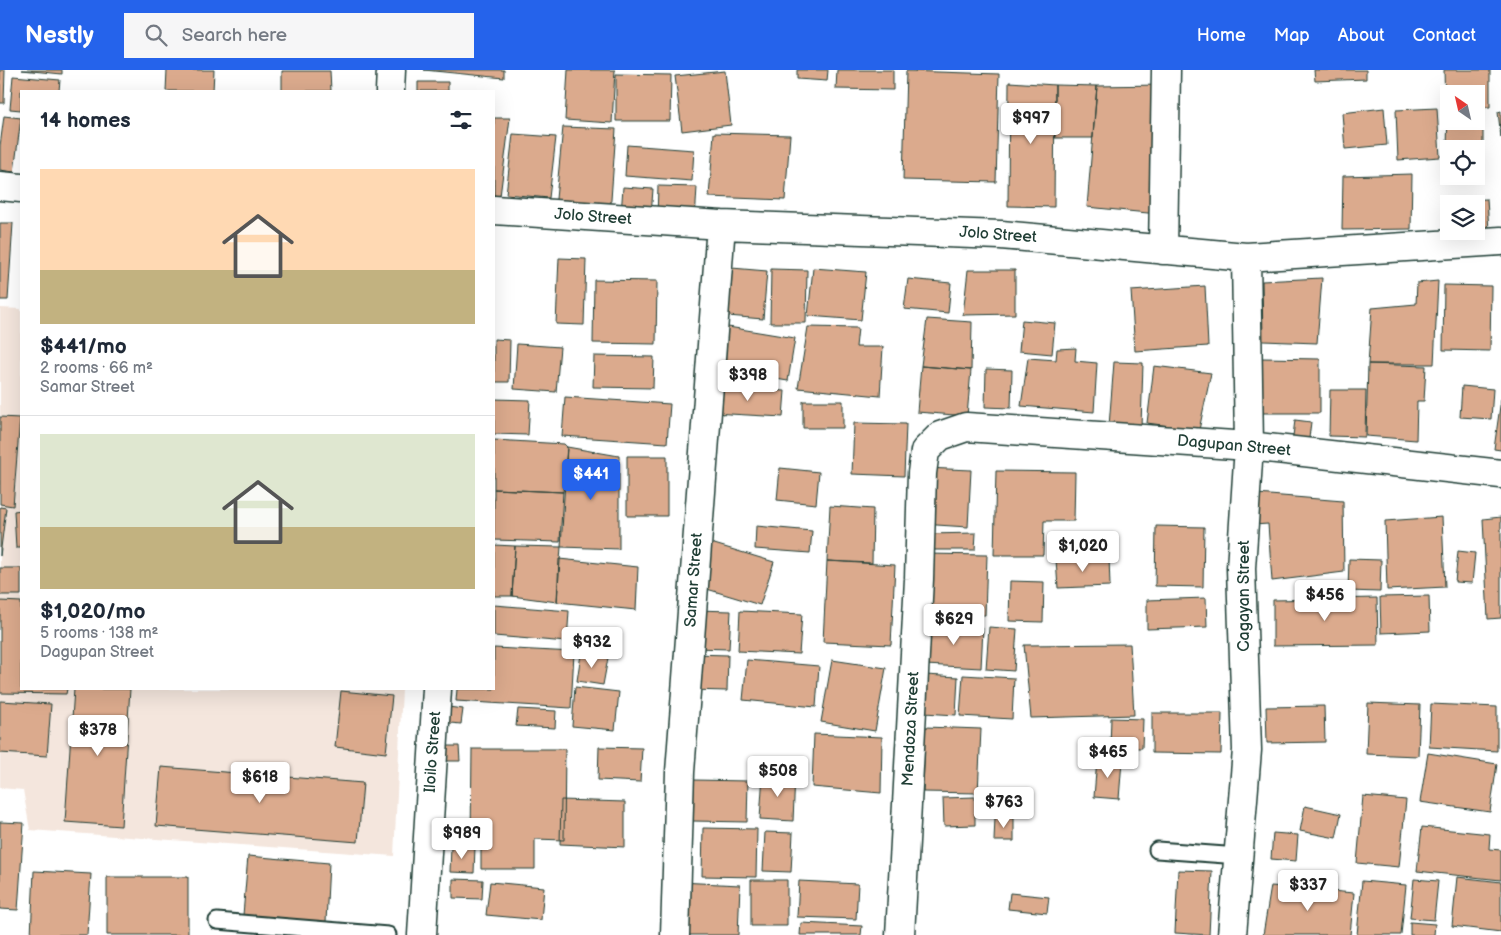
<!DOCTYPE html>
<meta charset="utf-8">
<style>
body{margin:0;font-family:"Balsamiq Sans",sans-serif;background:#f6f6f7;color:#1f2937;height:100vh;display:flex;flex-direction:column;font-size:19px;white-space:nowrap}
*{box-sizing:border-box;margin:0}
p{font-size:16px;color:#747a83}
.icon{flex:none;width:28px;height:28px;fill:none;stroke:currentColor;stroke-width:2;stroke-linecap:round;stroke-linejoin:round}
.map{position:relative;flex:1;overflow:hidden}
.side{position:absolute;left:20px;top:20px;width:475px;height:600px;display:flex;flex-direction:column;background:#fff;border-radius:0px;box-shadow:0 5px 20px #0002}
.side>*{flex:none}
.needle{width:32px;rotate:326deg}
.tools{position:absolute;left:1440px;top:15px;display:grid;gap:10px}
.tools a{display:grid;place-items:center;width:45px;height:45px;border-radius:0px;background:#fff;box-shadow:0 5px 20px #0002;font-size:25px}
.price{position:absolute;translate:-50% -42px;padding:0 11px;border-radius:5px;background:#fff;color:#222;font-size:16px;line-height:32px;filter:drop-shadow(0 1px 2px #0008)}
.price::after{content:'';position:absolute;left:50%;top:30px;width:15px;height:11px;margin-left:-8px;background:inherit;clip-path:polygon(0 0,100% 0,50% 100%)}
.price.selected{background:#2563eb;color:#fff}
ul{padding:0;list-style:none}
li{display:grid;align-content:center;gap:10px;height:265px;padding:0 20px}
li+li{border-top:1px solid #e0e1e3}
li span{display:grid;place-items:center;height:155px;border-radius:0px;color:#555}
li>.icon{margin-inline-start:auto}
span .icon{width:90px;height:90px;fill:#fffc;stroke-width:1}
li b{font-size:21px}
h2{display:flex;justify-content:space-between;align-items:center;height:60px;padding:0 20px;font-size:21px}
header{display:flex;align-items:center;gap:30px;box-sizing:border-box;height:70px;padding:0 25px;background:#2563eb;color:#fff}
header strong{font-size:24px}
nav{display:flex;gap:28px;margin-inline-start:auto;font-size:18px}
.search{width:350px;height:45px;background:#f6f6f7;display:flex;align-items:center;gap:12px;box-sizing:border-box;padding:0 18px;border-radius:0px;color:#747a83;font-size:19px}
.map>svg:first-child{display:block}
</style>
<header>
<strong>Nestly</strong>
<div class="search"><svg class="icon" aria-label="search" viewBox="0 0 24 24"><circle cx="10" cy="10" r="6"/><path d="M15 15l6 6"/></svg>Search here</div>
<nav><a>Home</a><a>Map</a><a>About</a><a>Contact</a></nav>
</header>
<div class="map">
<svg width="1501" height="865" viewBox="0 0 1501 865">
<rect width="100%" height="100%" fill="#fff"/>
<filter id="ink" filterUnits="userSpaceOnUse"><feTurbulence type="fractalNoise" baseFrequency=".02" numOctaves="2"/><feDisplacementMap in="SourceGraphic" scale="10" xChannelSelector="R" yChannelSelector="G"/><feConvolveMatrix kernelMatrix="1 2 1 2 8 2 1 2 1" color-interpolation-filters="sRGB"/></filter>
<g filter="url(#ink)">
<path fill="#f4e6dd" d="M0,238L21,239V619H402L394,786L30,760L23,720L0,718Z"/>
<path fill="#dbaa8d" stroke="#1f3d34" d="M0,0H5L4,33H0Z
M22,0H62V4Z
M167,0H214L213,21H166Z
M424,0H504V8Z
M568,0H615L612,53L565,50Z
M797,0H828L827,11L797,9Z
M837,0H893V20L836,19Z
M1314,0H1366V9L1315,11Z
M1444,0H1490V37H1476V24H1449V38H1445Z
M282,1H330L331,21H282Z
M725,1L731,55L682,61L675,6Z
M906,1L999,4L996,112L903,110Z
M616,4L671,5L670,51H616Z
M13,6L60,10L59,21H21V40L10,39Z
M418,12H448V21H418Z
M1009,12L1055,15L1054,137L1008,136Z
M1055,15L1097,16L1093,68H1055Z
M1161,15L1158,144L1087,137L1097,16Z
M1384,38L1387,75L1345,79L1342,43Z
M1437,38L1440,87L1398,90L1396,40Z
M1501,41V68L1498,42Z
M1448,43L1449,51H1476V43H1483V74L1447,77Z
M4,46L21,48L14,102L0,100V76Z
M494,48H510L499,134L494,133Z
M563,57L616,59L610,144L555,139Z
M714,63L790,65L785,130L709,127Z
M513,64L556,67L549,128L506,124Z
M627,75L694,80L692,111L625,106Z
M1412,104L1411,159L1342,160L1343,106Z
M658,116L697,117L695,150L657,148Z
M623,117L653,119L651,146L621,144Z
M1487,129L1489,161H1476V134H1463V130Z
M0,153H13L8,230H0Z
M559,188L586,189L584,255L556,254Z
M720,197L767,201L763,249L716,245Z
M813,198L866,202L861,250L808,246Z
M771,199L807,200L806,253H770Z
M968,200H1015V244L963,245Z
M1322,208L1317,273L1263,271L1262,211Z
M908,209L951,213L948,243L904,239Z
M594,210L657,211L656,274L593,273Z
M1438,211L1434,294H1368L1372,238L1416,234L1417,213Z
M1444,215L1491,216L1490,281L1443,280Z
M1205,216L1208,276L1135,281L1131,221Z
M927,249L972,252L971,300L921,296Z
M1022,250L1055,253L1052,284L1019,281Z
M722,256L795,268L788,311L715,299Z
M808,257L858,258L856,277H883L880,326L798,318Z
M494,269L510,270L509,312H494Z
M517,274L560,277L556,322L514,319Z
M1076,278L1075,291L1097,293L1094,342L1021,336L1028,288L1056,290L1057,279Z
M594,286L654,287L653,318L593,317Z
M1262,288L1320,289V343H1262Z
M1114,292L1143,293L1141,357L1109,356Z
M1368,294L1426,296L1424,331H1417L1416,370L1366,366Z
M921,296L971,300L967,346L917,342Z
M1154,296L1211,303L1199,360L1147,353Z
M986,299L1012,300L1011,338L985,337Z
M1462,316L1493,319L1491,349L1460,347Z
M713,317L785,321L783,347L712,343Z
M1330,320H1366L1365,367L1329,366Z
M565,327L670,334L667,373L562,366Z
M494,329L530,330L528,365L494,364Z
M1501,329V380L1494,379Z
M803,331H843V358H803Z
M0,347L20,348L13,436L0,434Z
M1295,350L1311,352L1308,376L1292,374Z
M854,353L906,354L904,406L852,404Z
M494,370L564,374L567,377L563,422L494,419Z
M567,377L619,386V479L561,477Z
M627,386H667V446H627Z
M780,398L819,402L816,434L777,430Z
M925,398L971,400L968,457L921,454Z
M996,401L1075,402L1074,451H1044L1043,485H994Z
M494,419L563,422L560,472L494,470Z
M1257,424L1343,431L1344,502L1272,511L1268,454L1254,455Z
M830,436L873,439L872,493L827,491Z
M0,437L6,438L0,486Z
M21,440V478H16L14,441Z
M1442,447L1445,517L1387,520L1385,451Z
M1501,447V548L1488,549L1483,449Z
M756,456L812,461L810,483L755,479Z
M1156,456L1204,457L1203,517L1155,516Z
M976,463L975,480H927L928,464Z
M711,473L774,492L760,535L697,516Z
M494,475L515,476L512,526H494Z
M515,476L561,477L557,532L512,526Z
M1458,481L1475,483L1472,513L1455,512Z
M926,484L987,485L985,545L924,546Z
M1109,487L1110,516L1058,518L1056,490Z
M559,489L638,497L636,540L557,532Z
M1349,489L1381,490L1380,522L1348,521Z
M827,491L895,495L891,575L823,572Z
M0,498H21V525H0Z
M1010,511L1044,512L1043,552L1009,551Z
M1429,526L1430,561L1381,563L1380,527Z
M1206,528L1207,557L1147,559V530Z
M1377,528L1378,575L1273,576V530Z
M0,531L21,532V619H67L66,624L0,623Z
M494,535L569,541L567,572L494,566Z
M696,540L731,541L729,579L694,578Z
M740,541L802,544L799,584L738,581Z
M927,555L983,558L981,598L925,595Z
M989,557L1017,559L1014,601L986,599Z
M1130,574L1134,645L1031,648L1024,575Z
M494,578L574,582L571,638L456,631L457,619H494Z
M581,584L608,588L603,615L577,611Z
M693,584L728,585L727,621L691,620Z
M747,590L819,596L816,637L743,630Z
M832,590L886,598L875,661L821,652Z
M926,605L958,607L956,645L924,643Z
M963,605L1014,608L1012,649L960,646Z
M575,617L619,622L615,660L572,656Z
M74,619H130L121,756L65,752Z
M341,621L392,626L386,683L335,677Z
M0,631L51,634L47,686L0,683Z
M1368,633L1420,635L1418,686L1366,684Z
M1431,634L1497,637V681L1429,677Z
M441,636L463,639L461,654L439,652Z
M1324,636L1325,672L1267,673L1266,637Z
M518,639L556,641L555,658L516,656Z
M1152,643H1222L1221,684L1152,683Z
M1111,648L1143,649L1142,678H1110Z
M925,657L981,659L978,723L923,722Z
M814,664L882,667L881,723L812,717Z
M436,676H459L460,691H436Z
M599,677L642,678L640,712L598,710Z
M472,679H565L564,770L535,769V799H481V773L471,769Z
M1428,683L1497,694L1490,742L1420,732Z
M1097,689L1122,691L1119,729L1094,727Z
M161,697L363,713L358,772L156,756Z
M763,704L795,706L793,751L760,749Z
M694,710L748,711L747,752L693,751Z
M1363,726L1406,730L1399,797L1357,793Z
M975,727V755L944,756L943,728Z
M561,730L625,732V777L560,774Z
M1305,736L1341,744L1336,768L1300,761Z
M995,747H1014V771H994Z
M0,752L24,753L18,840L0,839Z
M1422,757L1490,764L1489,779L1501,780V810L1417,801Z
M703,758L757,759L756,807L702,806Z
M765,762L793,763L791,802L763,801Z
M1273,763L1298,765L1296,791L1271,789Z
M451,776L475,777L474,803L450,802Z
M248,786L329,793L326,852L243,845Z
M1178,800L1212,801L1209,865L1175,863Z
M34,801L91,804L87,865H31Z
M107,807H188V865H107Z
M1457,807L1501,812V862L1452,856Z
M453,809L483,810L482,829L453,828Z
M1414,809L1438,811L1434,850L1410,848Z
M751,810H787V856H751Z
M799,811L858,814L856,849L797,847Z
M1362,811L1406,815L1401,865H1357Z
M490,812L544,817L541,850L486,845Z
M679,812L740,815L738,865H676Z
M1271,816L1354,823L1350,865H1263Z
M1010,823L1049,827L1047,843L1008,839Z
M1410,852L1435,854L1434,865H1410Z
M801,853L862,856L861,865H800Z"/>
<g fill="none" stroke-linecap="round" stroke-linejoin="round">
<g stroke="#1f3d34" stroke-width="19">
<path id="lane" d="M1157,780L1239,786
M217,851L388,865"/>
</g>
<g stroke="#1f3d34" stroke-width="31">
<path id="street" d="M390,21L391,0
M0,116L21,118
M494,140L721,155L1001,165L1246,187L1501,171
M1163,180L1166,0
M422,865L437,619
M675,865L680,702L721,155
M900,865L919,509L922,403L925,381L940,366L966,357L1249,376L1501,404
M1232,865L1247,680L1241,498L1249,376L1246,187"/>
</g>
<use href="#lane" stroke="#fff" stroke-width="15"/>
<use href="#street" stroke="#fff" stroke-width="28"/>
</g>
</g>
<g text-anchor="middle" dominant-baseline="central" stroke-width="4" stroke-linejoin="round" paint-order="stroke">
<g font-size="16" fill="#1f3d34" stroke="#fff">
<text transform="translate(593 147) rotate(4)">Jolo Street</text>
<text transform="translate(998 165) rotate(4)">Jolo Street</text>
<text transform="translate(1234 376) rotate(5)">Dagupan Street</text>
<text transform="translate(694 510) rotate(-86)">Samar Street</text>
<text transform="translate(1244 526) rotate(-90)">Cagayan Street</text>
<text transform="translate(911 659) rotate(-87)">Mendoza Street</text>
<text transform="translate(433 682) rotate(-86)">Iloilo Street</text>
</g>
</g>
</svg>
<div class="tools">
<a><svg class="needle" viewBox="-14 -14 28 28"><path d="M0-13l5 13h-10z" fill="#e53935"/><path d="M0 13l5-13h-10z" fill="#747a83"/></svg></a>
<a><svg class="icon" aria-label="locate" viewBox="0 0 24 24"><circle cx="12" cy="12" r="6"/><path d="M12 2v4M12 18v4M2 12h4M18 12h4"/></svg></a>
<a><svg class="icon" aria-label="layers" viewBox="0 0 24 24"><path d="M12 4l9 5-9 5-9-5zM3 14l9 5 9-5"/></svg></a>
</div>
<b class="price" style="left:1031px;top:75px">$997</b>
<b class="price" style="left:748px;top:332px">$398</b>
<b class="price selected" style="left:591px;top:431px">$441</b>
<b class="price" style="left:1083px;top:503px">$1,020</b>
<b class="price" style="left:1325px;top:552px">$456</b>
<b class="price" style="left:954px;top:576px">$629</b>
<b class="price" style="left:592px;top:599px">$932</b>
<b class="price" style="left:98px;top:687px">$378</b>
<b class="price" style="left:1108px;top:709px">$465</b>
<b class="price" style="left:778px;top:728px">$508</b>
<b class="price" style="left:260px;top:734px">$618</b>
<b class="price" style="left:1004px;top:759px">$763</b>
<b class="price" style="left:462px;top:790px">$989</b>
<b class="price" style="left:1308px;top:842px">$337</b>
<section class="side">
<h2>14 homes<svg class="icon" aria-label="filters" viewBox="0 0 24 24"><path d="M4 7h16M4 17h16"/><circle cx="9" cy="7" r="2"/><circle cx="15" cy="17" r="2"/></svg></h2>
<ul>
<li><span style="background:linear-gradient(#ffd9b3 65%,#c2b280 0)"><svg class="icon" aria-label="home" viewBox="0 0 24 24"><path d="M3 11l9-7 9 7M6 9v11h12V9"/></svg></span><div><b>$441/mo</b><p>2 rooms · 66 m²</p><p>Samar Street</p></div></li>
<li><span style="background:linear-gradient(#dfe7d0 60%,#c2b280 0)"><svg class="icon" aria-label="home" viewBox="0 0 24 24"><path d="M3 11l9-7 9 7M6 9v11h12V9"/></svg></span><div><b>$1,020/mo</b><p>5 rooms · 138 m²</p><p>Dagupan Street</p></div></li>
</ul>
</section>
</div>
